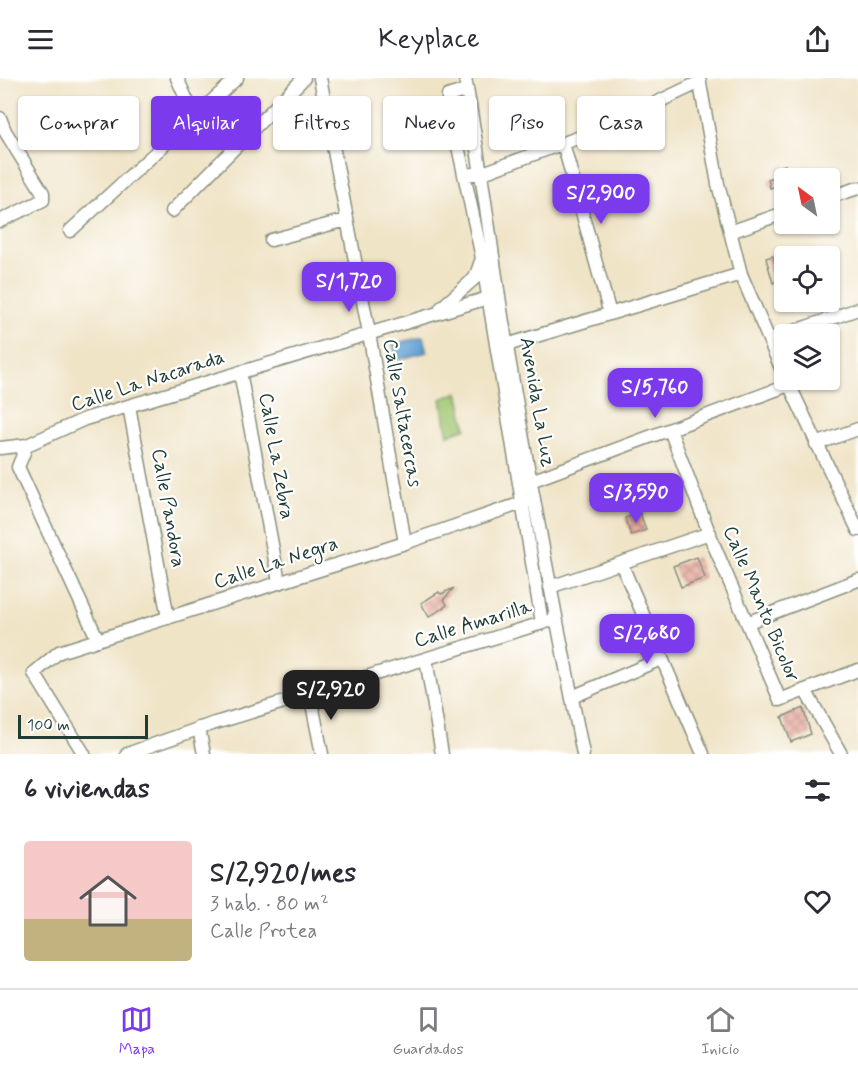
<!DOCTYPE html>
<html lang="es">
<meta charset="utf-8">
<style>
body{margin:0;font-family:Mynerve,sans-serif;background:#f7f7f7;color:#2b2b33;height:100vh;display:flex;flex-direction:column;font-size:22px;white-space:nowrap}
*{box-sizing:border-box;margin:0}
p{font-size:20px;color:#7c7c81}
.icon{flex:none;width:33px;height:33px;fill:none;stroke:currentColor;stroke-width:2;stroke-linecap:round;stroke-linejoin:round}
.map{position:relative;height:676px;overflow:hidden}
.details{display:flex;flex-direction:column;background:#fff;flex:1}
.details>*{flex:none}
.top-card{position:absolute;left:18px;top:18px;width:822px;height:54px;display:flex;gap:12px}
.needle{width:39px;rotate:327deg}
.controls{position:absolute;left:774px;top:90px;display:grid;gap:12px}
.controls a{display:grid;place-items:center;width:66px;height:66px;border-radius:6px;background:#fff;box-shadow:0 2px 4px #0004;font-size:30px}
.scale{position:absolute;left:18px;bottom:15px;width:130px;box-sizing:border-box;padding-left:6px;border:3px solid #1f3d34;border-top:0;font-size:16px;line-height:21px;white-space:nowrap;color:#1f3d34;-webkit-text-stroke:4px #fff;paint-order:stroke}
.price{position:absolute;translate:-50% -51px;padding:0 14px;border-radius:12px;background:#7c3aed;color:#fff;font-size:20px;line-height:39px;filter:drop-shadow(0 2px 3px #0008)}
.price::after{content:'';position:absolute;left:50%;top:36px;width:18px;height:14px;margin-left:-9px;background:inherit;clip-path:polygon(0 0,100% 0,50% 100%)}
.price.active{background:#222;color:#fff}
ul{padding:0;list-style:none}
li{display:flex;align-items:center;gap:18px;height:150px;padding:0 24px}
li span{display:grid;place-items:center;flex:none;width:168px;height:120px;border-radius:6px;color:#555}
li>.icon{margin-inline-start:auto}
span .icon{width:72px;height:72px;fill:#fffc;stroke-width:1}
li b{font-size:26px}
h2{display:flex;justify-content:space-between;align-items:center;height:72px;padding:0 24px;font-size:26px}
.chip{padding:0 21px;border-radius:6px;background:#fff;box-shadow:0 2px 4px #0004;font-size:21px;line-height:54px}
.chip.active{background:#7c3aed;color:#fff}
header{display:flex;justify-content:space-between;align-items:center;height:78px;padding:0 24px;background:#fff;font-size:27px;font-weight:600}
.tab-bar{display:flex;justify-content:space-around;align-items:center;height:84px;border-top:2px solid #e1e1e2;background:#fff;font-size:16px;color:#7c7c81}
.tab-bar a{display:grid;justify-items:center;gap:3px}
.tab-bar .active{color:#7c3aed}
.map>svg:first-child{display:block}
</style>
<header><svg class="icon" aria-label="menu" viewBox="0 0 24 24"><path d="M4 6h16M4 12h16M4 18h16"/></svg>Keyplace<svg class="icon" aria-label="share" viewBox="0 0 24 24"><path d="M12 15V3M7 8l5-5 5 5M5 13v7h14v-7"/></svg></header>
<div class="map">
<svg width="858" height="676" viewBox="0 0 858 676">
<defs>
<pattern id="building-cross-hatch" width="8" height="8" patternUnits="userSpaceOnUse" patternTransform="scale(1.5)"><rect width="8" height="8" fill="#e9ada0"/><path d="M0 0l8 8M0 8l8-8" fill="none" stroke="#bc8e83"/></pattern>
</defs>
<rect width="100%" height="100%" fill="#fff"/>
<filter id="ink" filterUnits="userSpaceOnUse"><feTurbulence type="fractalNoise" baseFrequency=".0167" numOctaves="2"/><feDisplacementMap in="SourceGraphic" scale="12" xChannelSelector="R" yChannelSelector="G"/><feConvolveMatrix kernelMatrix="1 2 1 2 8 2 1 2 1" color-interpolation-filters="sRGB"/></filter>
<filter id="wash" filterUnits="userSpaceOnUse"><feTurbulence type="fractalNoise" baseFrequency=".008" numOctaves="4" result="noise"/><feDisplacementMap in="SourceGraphic" scale="24" xChannelSelector="R" yChannelSelector="G"/><feGaussianBlur stdDeviation="1.35" result="paint"/><feColorMatrix in="noise" values="0 0 0 0 0 0 0 0 0 0 0 0 0 0 0 0 0 1.4 0 .05"/><feComposite in="paint" operator="in"/></filter>
<g filter="url(#wash)">
<rect width="100%" height="100%" fill="#f0e4c7"/>
<path fill="#a0c570" stroke="#608152" stroke-width="1.5" d="M458,314L466,350L448,357L441,321Z"/>
<path fill="#619fd3" stroke="#406e84" stroke-width="1.5" d="M423,259L427,274L397,282L393,266Z"/>
<g id="blocks">
<path fill="url(#building-cross-hatch)" d="M57,36L60,44L65,42L72,58L58,63L48,40Z
M785,87L784,106L770,110L768,101L779,98L777,89Z
M773,178L780,200L773,205L766,180Z
M640,435L646,452L631,457L625,440Z
M697,479L705,500L681,509L673,488Z
M454,510L444,521L447,527L429,539L421,525L439,514L441,516Z
M803,630L811,656L791,664L782,639Z"/>
</g>
</g>
<g filter="url(#ink)">
<use href="#blocks" fill-opacity="0" stroke="#88907e" stroke-width="1.5"/>
<g fill="none" stroke-linecap="round" stroke-linejoin="round">
<g stroke="#88907e" stroke-width="15">
<path id="minor" d="M177,0L195,40
M320,0L369,255L405,465
M465,0C482,90 492,180 507,269C530,405 556,541 583,676
M699,0L718,106L741,196L784,297
M467,12L448,18V22L481,175L542,545
M0,40L5,53L43,115V122L0,143
M563,65L610,236
M464,97L483,95L599,52L700,4
M830,119L858,110
M172,133L304,0
M70,153L237,0
M730,154L784,135
M271,162L346,142
M441,230L475,200L481,183
M769,262L858,231
M500,269L741,196
M240,294L279,504
M787,302L858,452
M129,328L168,540
M670,352L713,465L780,622L805,612L841,676
M816,366L858,351
M0,370L27,367
M531,403L789,307
M621,485L703,676
M550,509L710,455
M749,544L858,502
M98,562L18,389L27,367L85,341L488,220
M426,581L442,676
M805,612L858,592
M310,616L322,676
M572,619L661,581
M199,650L204,676
M84,676L34,595L59,574L405,465L534,421
M127,676L212,646L549,543"/>
</g>
<use href="#minor" stroke="#fff" stroke-width="12"/>
</g>
</g>
<g text-anchor="middle" dominant-baseline="central" stroke-width="4.5" stroke-linejoin="round" paint-order="stroke">
<g font-size="20" fill="#1f3d34" stroke="#fff">
<text transform="translate(148 303) rotate(-18)">Calle La Nacarada</text>
<text transform="translate(537 324) rotate(80)">Avenida La Luz</text>
<text transform="translate(402 335) rotate(80)">Calle Saltacercas</text>
<text transform="translate(276 378) rotate(80)">Calle La Zebra</text>
<text transform="translate(168 430) rotate(80)">Calle Pandora</text>
<text transform="translate(276 485) rotate(-18)">Calle La Negra</text>
<text transform="translate(761 526) rotate(67)">Calle Manto Bicolor</text>
<text transform="translate(473 546) rotate(-17)">Calle Amarilla</text>
</g>
</g>
</svg>
<div class="controls">
<a><svg class="needle" viewBox="-14 -14 28 28"><path d="M0-13l5 13h-10z" fill="#e53935"/><path d="M0 13l5-13h-10z" fill="#7c7c81"/></svg></a>
<a><svg class="icon" aria-label="locate" viewBox="0 0 24 24"><circle cx="12" cy="12" r="6"/><path d="M12 2v4M12 18v4M2 12h4M18 12h4"/></svg></a>
<a><svg class="icon" aria-label="layers" viewBox="0 0 24 24"><path d="M12 4l9 5-9 5-9-5zM3 14l9 5 9-5"/></svg></a>
</div>
<div class="scale">100 m</div>
<b class="price" style="left:601px;top:147px">S/2,900</b>
<b class="price" style="left:349px;top:235px">S/1,720</b>
<b class="price" style="left:655px;top:341px">S/5,760</b>
<b class="price" style="left:636px;top:446px">S/3,590</b>
<b class="price" style="left:647px;top:587px">S/2,680</b>
<b class="price active" style="left:331px;top:643px">S/2,920</b>
<div class="top-card">
<a class="chip">Comprar</a>
<a class="chip active">Alquilar</a>
<a class="chip">Filtros</a>
<a class="chip">Nuevo</a>
<a class="chip">Piso</a>
<a class="chip">Casa</a>
</div>
</div>
<section class="details">
<h2>6 viviendas<svg class="icon" aria-label="filters" viewBox="0 0 24 24"><path d="M4 7h16M4 17h16"/><circle cx="9" cy="7" r="2"/><circle cx="15" cy="17" r="2"/></svg></h2>
<ul>
<li><span style="background:linear-gradient(#f6c9c9 65%,#c2b280 0)"><svg class="icon" aria-label="home" viewBox="0 0 24 24"><path d="M3 11l9-7 9 7M6 9v11h12V9"/></svg></span><div><b>S/2,920/mes</b><p>3 hab. · 80 m²</p><p>Calle Protea</p></div><svg class="icon" aria-label="heart" viewBox="0 0 24 24"><path d="M12 20l-8-8c-3-5 5-10 8-4 3-6 11-1 8 4z"/></svg></li>
</ul>
</section>
<nav class="tab-bar">
<a class="active"><svg class="icon" aria-label="map" viewBox="0 0 24 24"><path d="M3 6l6-2 6 2 6-2v14l-6 2-6-2-6 2zM9 4v14M15 6v14"/></svg>Mapa</a>
<a><svg class="icon" aria-label="saved" viewBox="0 0 24 24"><path d="M7 4h10v16l-5-4-5 4z"/></svg>Guardados</a>
<a><svg class="icon" aria-label="home" viewBox="0 0 24 24"><path d="M3 11l9-7 9 7M6 9v11h12V9"/></svg>Inicio</a>
</nav>
